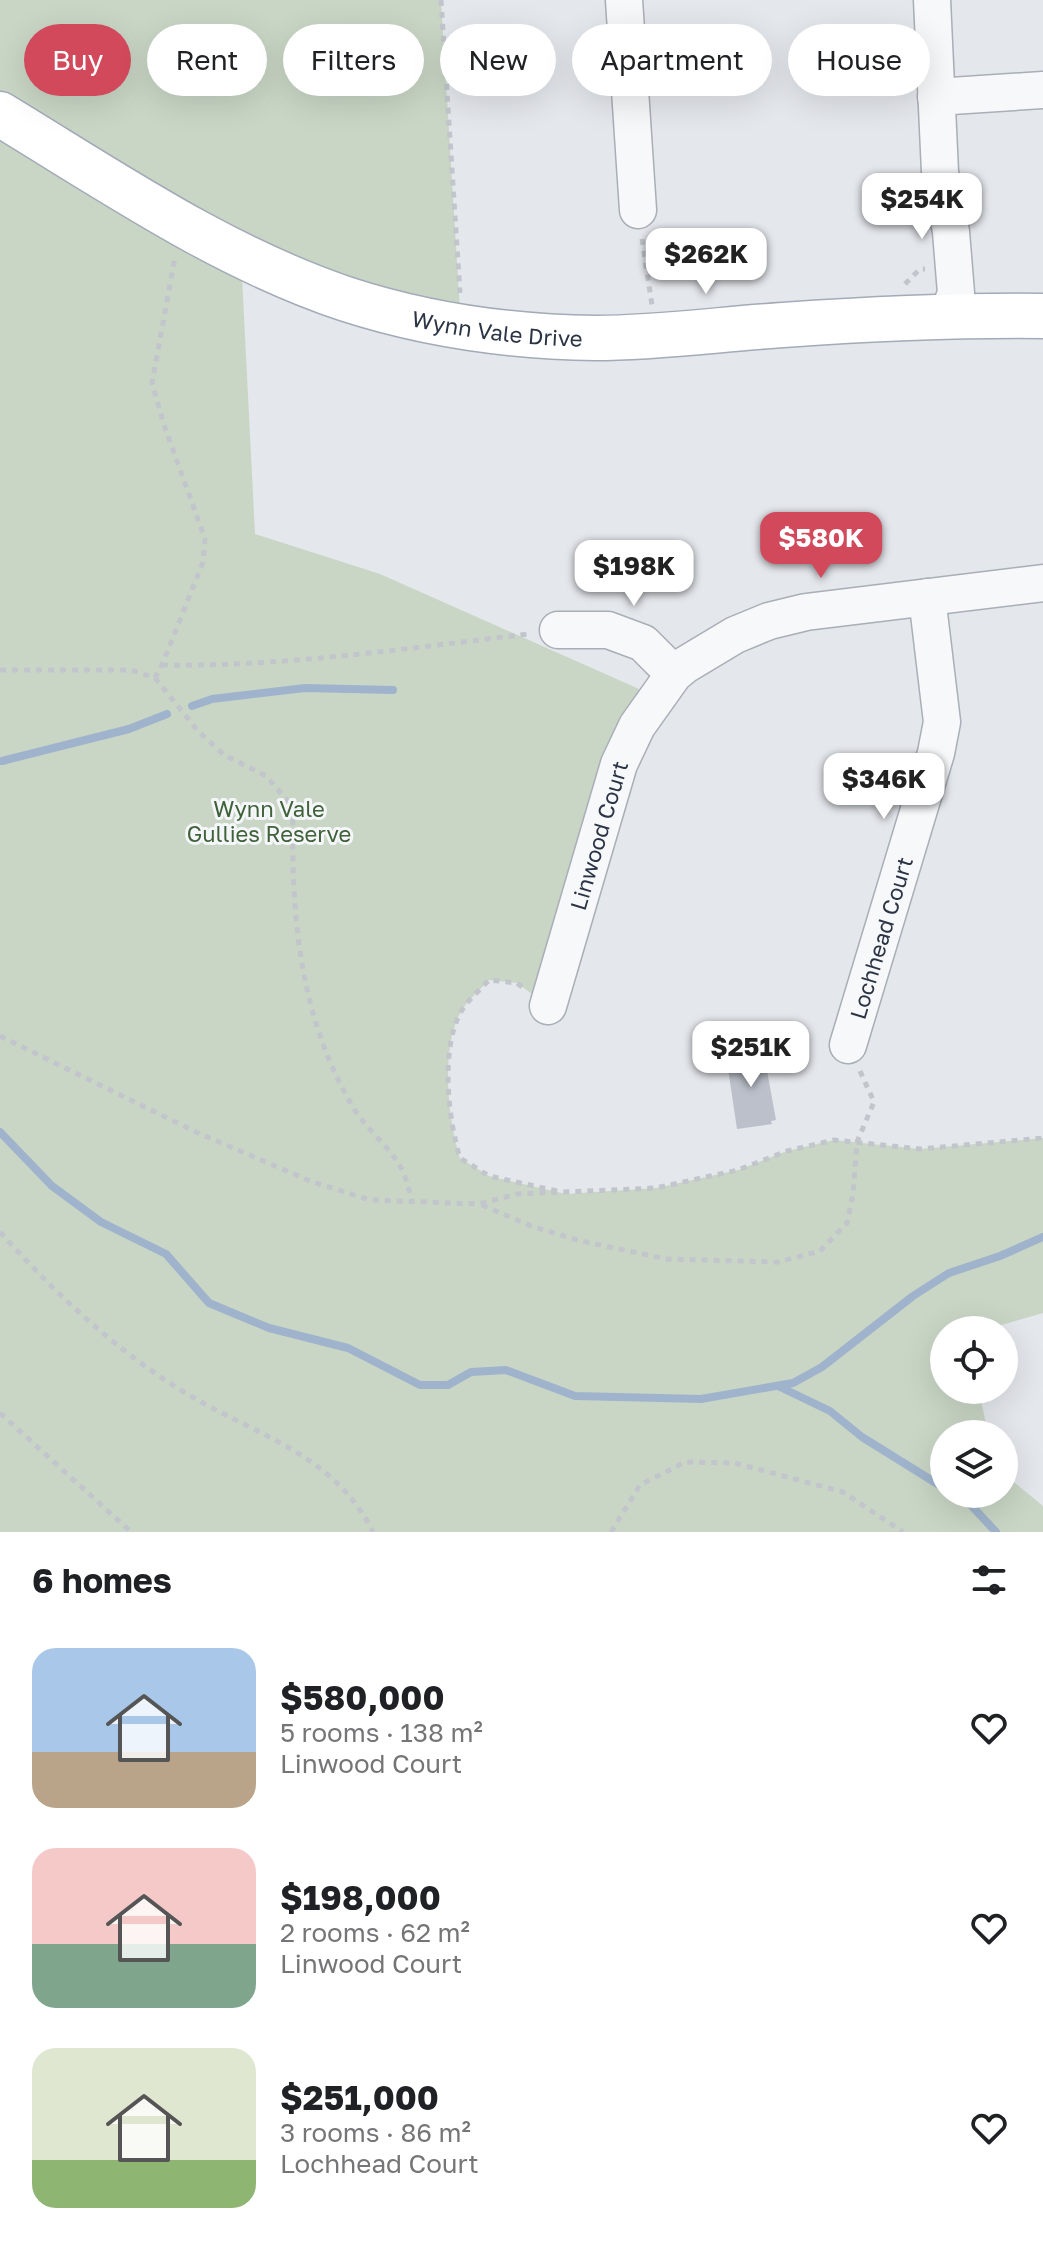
<!DOCTYPE html>
<meta charset="utf-8">
<style>
body{margin:0;font-family:"Golos Text",sans-serif;background:#f2f2f2;color:#202124;height:100vh;display:flex;flex-direction:column;font-size:30px;white-space:nowrap}
*{box-sizing:border-box;margin:0}
p{font-size:26px;color:#757577}
.icon{flex:none;width:44px;height:44px;fill:none;stroke:currentColor;stroke-width:2;stroke-linecap:round;stroke-linejoin:round}
.map{position:relative;height:1532px;overflow:hidden}
.panel{display:flex;flex-direction:column;background:#fff;flex:1}
.panel>*{flex:none}
.top-card{position:absolute;left:24px;top:24px;width:996px;height:72px;display:flex;gap:16px}
.tools{position:absolute;left:930px;top:1316px;display:grid;gap:16px}
.tools a{display:grid;place-items:center;width:88px;height:88px;border-radius:50%;background:#fff;box-shadow:0 8px 32px #0002;font-size:40px}
.price{position:absolute;translate:-50% -68px;padding:0 18px;border-radius:16px;background:#fff;color:#222;font-size:26px;line-height:52px;filter:drop-shadow(0 2px 4px #0008)}
.price::after{content:'';position:absolute;left:50%;top:48px;width:24px;height:18px;margin-left:-12px;background:inherit;clip-path:polygon(0 0,100% 0,50% 100%)}
.price.active{background:#d1495b;color:#fff}
ul{padding:0;list-style:none}
li{display:flex;align-items:center;gap:24px;height:200px;padding:0 32px}
li span{display:grid;place-items:center;flex:none;width:224px;height:160px;border-radius:24px;color:#555}
li>.icon{margin-inline-start:auto}
span .icon{width:96px;height:96px;fill:#fffc;stroke-width:1}
li b{font-size:34px}
h2{display:flex;justify-content:space-between;align-items:center;height:96px;padding:0 32px;font-size:34px}
.tag{padding:0 28px;border-radius:36px;background:#fff;box-shadow:0 8px 32px #0002;font-size:28px;line-height:72px}
.tag.active{background:#d1495b;color:#fff}
.map>svg:first-child{display:block}
</style>
<div class="map">
<svg width="1043" height="1532" viewBox="0 0 1043 1532">
<rect width="100%" height="100%" fill="#e4e7ec"/>
<path fill="#c9d6c5" d="M0,0H441L461,327L241,257L255,534L380,574L657,697L548,1006L517,983L489,980C481,989 471,997 464,1007C439,1042 448,1119 460,1158L489,1176L566,1194L656,1188L738,1170L787,1151L834,1140L920,1149L1043,1138V1313L998,1326L996,1330H944V1390H979L988,1434H944V1494H1004V1474L1043,1506V1532H0Z"/>
<g fill="none" stroke-linecap="round" stroke-linejoin="round">
<path stroke="#9fb4cc" stroke-width="8" d="M192,706L212,699L305,688L393,690
M2,761L129,729L167,714
M0,1132L52,1186L101,1222L166,1254L209,1303L269,1328L348,1348L420,1385H448L471,1372L506,1370L575,1396L701,1399L793,1383L822,1367L913,1296L949,1273L1000,1256L1043,1237
M778,1386L830,1411L862,1437L944,1488
M954,1494L968,1502L996,1532"/>
</g>
<path fill="#bbc0ca" d="M763,1049L776,1120L771,1121L772,1124L737,1129L726,1055Z"/>
<g fill="none" stroke-linecap="round" stroke-linejoin="round">
<g stroke="#a9aeb7" stroke-width="39">
<g id="minor">
<path d="M624,0L638,210"/>
<path d="M932,0L940,172L951,232L956,293L948,315"/>
<path d="M936,97L1043,90"/>
<path d="M558,630H608L643,643L674,674"/>
<path id="s1" d="M548,1006L619,764L637,726L674,674L685,665L735,635L769,621L806,612L1043,583"/>
<path id="s2" d="M848,1045L936,753L942,722L927,597"/>
</g>
</g>
<g stroke="#a3abb8" stroke-width="47">
<g id="major">
<path id="s3" d="M0,114C112,182 221,257 346,299C426,325 512,337 596,338C658,338 721,329 783,325C870,319 956,315 1043,316"/>
</g>
</g>
<path stroke="#c2c5cb" stroke-width="5" stroke-dasharray="6 6" stroke-linecap="butt" d="M441,0L460,293
M642,239L652,305
M905,284L920,269H925
M162,665C285,667 407,648 529,634
M0,670H131L155,678L162,665L203,562L205,539L164,425L152,383L175,257
M155,678L198,731L224,755L266,776L293,807C291,911 298,1012 351,1104C364,1127 387,1144 400,1166C406,1176 409,1190 412,1201
M522,987L517,983L489,980C481,989 471,997 464,1007C439,1043 448,1119 460,1158L489,1176L557,1191
M0,1036L196,1132L310,1181L370,1200L479,1204L517,1194L656,1188L738,1170L787,1151L834,1140L920,1149L1043,1138
M482,1205L531,1226L577,1240L666,1259L778,1262L820,1251L847,1223L853,1194L857,1142L874,1102L860,1071
M0,1232C53,1291 112,1347 179,1389C250,1434 333,1451 373,1532
M0,1413L131,1532
M611,1532L640,1485L685,1462L735,1463L843,1492L903,1532"/>
<use href="#minor" stroke="#f7f8fa" stroke-width="36"/>
<use href="#major" stroke="#fff" stroke-width="44"/>
</g>
<g text-anchor="middle" dominant-baseline="central" stroke-width="6" stroke-linejoin="round" paint-order="stroke">
<g font-size="22" fill="#2b3445" stroke="#f4f6f9">
<text stroke="none"><textPath href="#s3" startOffset="548">Wynn Vale Drive</textPath></text>
<text stroke="none"><textPath href="#s1" startOffset="178">Linwood Court</textPath></text>
<text stroke="none"><textPath href="#s2" startOffset="112">Lochhead Court</textPath></text>
</g>
<g font-size="22" fill="#3f6138" stroke="#f4f6f9">
<text x="269" y="808">Wynn Vale<tspan x="269" dy="25">Gullies Reserve</tspan></text>
</g>
</g>
</svg>
<div class="tools">
<a><svg class="icon" aria-label="locate" viewBox="0 0 24 24"><circle cx="12" cy="12" r="6"/><path d="M12 2v4M12 18v4M2 12h4M18 12h4"/></svg></a>
<a><svg class="icon" aria-label="layers" viewBox="0 0 24 24"><path d="M12 4l9 5-9 5-9-5zM3 14l9 5 9-5"/></svg></a>
</div>
<b class="price" style="left:922px;top:241px">$254K</b>
<b class="price" style="left:706px;top:296px">$262K</b>
<b class="price active" style="left:821px;top:580px">$580K</b>
<b class="price" style="left:634px;top:608px">$198K</b>
<b class="price" style="left:884px;top:821px">$346K</b>
<b class="price" style="left:751px;top:1089px">$251K</b>
<div class="top-card">
<a class="tag active">Buy</a>
<a class="tag">Rent</a>
<a class="tag">Filters</a>
<a class="tag">New</a>
<a class="tag">Apartment</a>
<a class="tag">House</a>
</div>
</div>
<section class="panel">
<h2>6 homes<svg class="icon" aria-label="filters" viewBox="0 0 24 24"><path d="M4 7h16M4 17h16"/><circle cx="9" cy="7" r="2"/><circle cx="15" cy="17" r="2"/></svg></h2>
<ul>
<li><span style="background:linear-gradient(#a9c7e8 65%,#b9a48a 0)"><svg class="icon" aria-label="home" viewBox="0 0 24 24"><path d="M3 11l9-7 9 7M6 9v11h12V9"/></svg></span><div><b>$580,000</b><p>5 rooms · 138 m²</p><p>Linwood Court</p></div><svg class="icon" aria-label="heart" viewBox="0 0 24 24"><path d="M12 20l-8-8c-3-5 5-10 8-4 3-6 11-1 8 4z"/></svg></li>
<li><span style="background:linear-gradient(#f6c9c9 60%,#7fa58c 0)"><svg class="icon" aria-label="home" viewBox="0 0 24 24"><path d="M3 11l9-7 9 7M6 9v11h12V9"/></svg></span><div><b>$198,000</b><p>2 rooms · 62 m²</p><p>Linwood Court</p></div><svg class="icon" aria-label="heart" viewBox="0 0 24 24"><path d="M12 20l-8-8c-3-5 5-10 8-4 3-6 11-1 8 4z"/></svg></li>
<li><span style="background:linear-gradient(#dfe7d0 70%,#8fb573 0)"><svg class="icon" aria-label="home" viewBox="0 0 24 24"><path d="M3 11l9-7 9 7M6 9v11h12V9"/></svg></span><div><b>$251,000</b><p>3 rooms · 86 m²</p><p>Lochhead Court</p></div><svg class="icon" aria-label="heart" viewBox="0 0 24 24"><path d="M12 20l-8-8c-3-5 5-10 8-4 3-6 11-1 8 4z"/></svg></li>
</ul>
</section>
